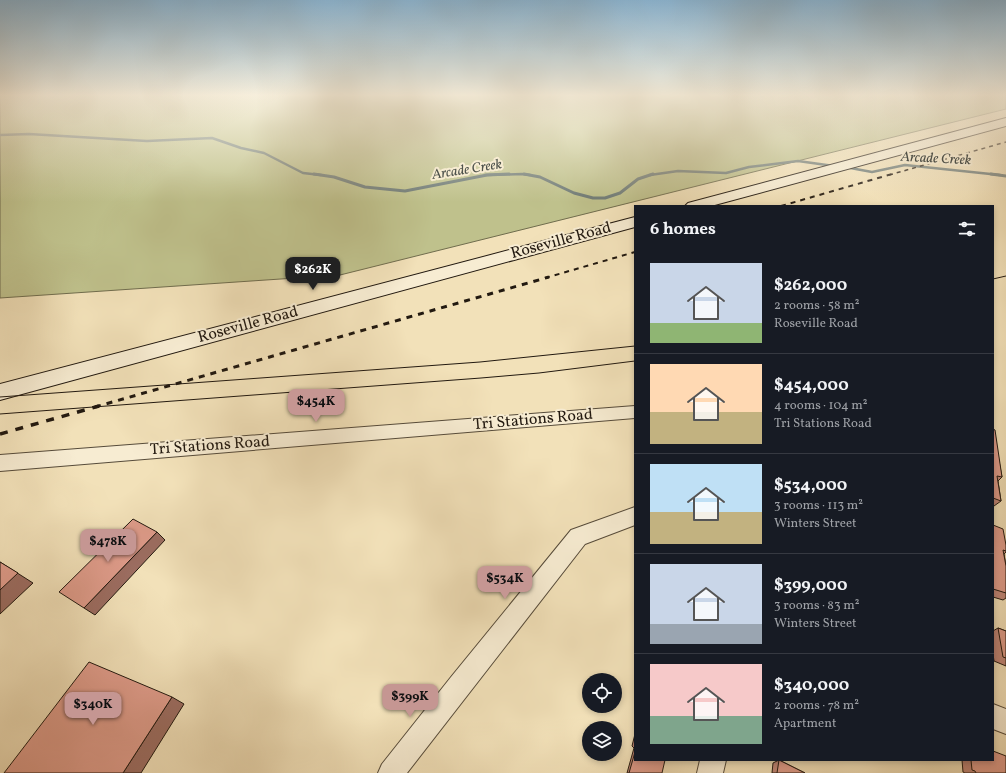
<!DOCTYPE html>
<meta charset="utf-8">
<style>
body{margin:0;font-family:Vollkorn,serif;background:#242831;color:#f1f3f6;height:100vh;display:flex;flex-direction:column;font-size:15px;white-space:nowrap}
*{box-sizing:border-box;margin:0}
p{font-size:13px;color:#9ea1a6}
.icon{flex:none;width:22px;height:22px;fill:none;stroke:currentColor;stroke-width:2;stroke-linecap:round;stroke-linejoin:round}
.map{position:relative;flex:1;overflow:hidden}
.sheet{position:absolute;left:634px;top:205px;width:360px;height:556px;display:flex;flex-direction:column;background:#171b24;border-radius:0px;box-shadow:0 2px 6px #0003}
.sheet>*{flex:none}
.buttons{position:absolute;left:582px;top:673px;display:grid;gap:8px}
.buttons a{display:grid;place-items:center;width:40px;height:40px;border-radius:50%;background:#171b24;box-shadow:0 2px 6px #0003;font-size:20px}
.price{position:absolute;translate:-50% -34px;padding:0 9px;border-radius:8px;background:#c59692;color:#111;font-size:13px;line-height:26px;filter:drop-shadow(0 1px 2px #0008)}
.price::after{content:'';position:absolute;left:50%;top:24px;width:12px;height:9px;margin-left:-6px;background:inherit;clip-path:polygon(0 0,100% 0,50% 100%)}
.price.current{background:#222;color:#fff}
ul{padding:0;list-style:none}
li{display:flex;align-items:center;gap:12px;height:100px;padding:0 16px}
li+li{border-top:1px solid #363941}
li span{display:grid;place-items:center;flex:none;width:112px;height:80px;border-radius:0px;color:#555}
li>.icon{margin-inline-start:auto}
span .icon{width:48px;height:48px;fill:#fffc;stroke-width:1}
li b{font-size:17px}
h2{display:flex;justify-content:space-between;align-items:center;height:48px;padding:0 16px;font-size:17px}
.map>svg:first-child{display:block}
</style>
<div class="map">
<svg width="1006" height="773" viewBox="0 0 1006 773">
<rect width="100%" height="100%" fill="#f2e1b9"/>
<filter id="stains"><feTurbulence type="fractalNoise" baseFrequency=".005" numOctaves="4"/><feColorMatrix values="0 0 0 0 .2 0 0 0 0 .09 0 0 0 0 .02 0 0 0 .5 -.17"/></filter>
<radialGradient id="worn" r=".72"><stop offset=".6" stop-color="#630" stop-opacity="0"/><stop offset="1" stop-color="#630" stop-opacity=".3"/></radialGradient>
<path fill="#bfc18c" stroke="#706d4e" d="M0,94H1006V109L340,275L0,298Z"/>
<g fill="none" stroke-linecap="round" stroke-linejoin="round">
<path stroke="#6e7a76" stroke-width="2.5" d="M0,135L29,134L147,141L212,138L241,148L264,153L303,173L321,175
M845,167L872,172L905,165L1000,175
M485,175L522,174L530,175
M650,175L678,171L726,173L749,167L798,161L834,166"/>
<path stroke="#6e7a76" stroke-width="3" d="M314,174L334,177L365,187L405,191L487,175L509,174
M524,174L540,177L574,193L593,198H605L620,193L638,179L653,174
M991,174L1006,176"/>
<g stroke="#564b3a" stroke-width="2">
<path id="minor" d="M635,406V418L0,471V455Z
M635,507V525L585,544L407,773H378L382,764L451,677L571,530Z
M993,704L1006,709V734L993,729Z
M700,760H726L723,773H697Z"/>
</g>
<g stroke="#221910" stroke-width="2">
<path id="secondary" d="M1006,118V126L711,206H685L688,203Z
M635,217V227L0,400V384Z"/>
</g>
<use href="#minor" fill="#f7ecd2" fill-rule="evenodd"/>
<use href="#secondary" fill="#f7ecd2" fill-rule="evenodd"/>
<path stroke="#221910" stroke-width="1" d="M993,279L1006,276
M0,397L480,362L635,346
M0,414L481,378L539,373L635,361"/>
<path stroke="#221910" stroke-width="1.5" stroke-dasharray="4 4" stroke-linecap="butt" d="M889,175L1006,142"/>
<path stroke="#221910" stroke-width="2" stroke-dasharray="5 5" stroke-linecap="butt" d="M781,206L892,174
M545,278L635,252"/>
<path stroke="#221910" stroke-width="3" stroke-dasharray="6 6" stroke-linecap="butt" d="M95,407L549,277"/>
<path stroke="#221910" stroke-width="3.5" stroke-dasharray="8 8" stroke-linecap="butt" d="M0,434L99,406"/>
</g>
<path fill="#c08678" stroke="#221910" d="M993,429L1002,477L998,481L1001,501L994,506H993Z
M993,525L1006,545V552L1004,554L1006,566V598L1003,600L993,597Z
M998,628L1006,631V666L994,661L993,654V631Z
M635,734V760L662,773H627L634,748L632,746Z
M779,760L805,773H772L773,763Z
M962,760H993L1006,773H965L963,772Z"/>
<path fill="#9c6d61" stroke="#221910" d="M157,532L165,540L95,615L84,608Z
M0,562L33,583L0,614Z
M172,697L184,704L141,773H123Z"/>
<path fill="#df9c8b" stroke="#221910" d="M993,429L995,430L1002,477L997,476L1001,501L993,498Z
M133,519L157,532L84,608L59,592Z
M993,525L1003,529L1006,545V551L1003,550L1006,566V593L993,589Z
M0,562L18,573L0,590Z
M998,628L1006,631V658L1003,657Z
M89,662L172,697L123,773H4Z
M993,751L1006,756V773H976L975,771L972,770L971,760H993Z
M635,752V760H665L662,773H629Z
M779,760L805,773H777Z"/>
<linearGradient id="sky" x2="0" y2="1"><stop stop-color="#8bb7d6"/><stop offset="0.47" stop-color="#f9f2e0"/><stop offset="1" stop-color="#f9f2e0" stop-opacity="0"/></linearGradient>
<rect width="1006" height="202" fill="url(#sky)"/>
<g text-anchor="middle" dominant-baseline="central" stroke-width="4" stroke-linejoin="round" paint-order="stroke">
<g font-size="14" font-style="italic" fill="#4e524c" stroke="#f7ecd2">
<text transform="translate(936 159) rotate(3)">Arcade Creek</text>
<text transform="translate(467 170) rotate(-9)">Arcade Creek</text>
</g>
<g font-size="16" fill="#221910" stroke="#f7ecd2">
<text transform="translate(561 241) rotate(-15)">Roseville Road</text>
<text transform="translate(248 325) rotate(-15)">Roseville Road</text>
<text transform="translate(533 420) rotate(-5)">Tri Stations Road</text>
<text transform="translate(210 446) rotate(-4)">Tri Stations Road</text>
</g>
</g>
<rect width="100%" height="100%" filter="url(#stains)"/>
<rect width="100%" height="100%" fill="url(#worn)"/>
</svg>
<div class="buttons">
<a><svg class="icon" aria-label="locate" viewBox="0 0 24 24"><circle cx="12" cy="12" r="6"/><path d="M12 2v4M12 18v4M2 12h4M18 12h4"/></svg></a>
<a><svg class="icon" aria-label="layers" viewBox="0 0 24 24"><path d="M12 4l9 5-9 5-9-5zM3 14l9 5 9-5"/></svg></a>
</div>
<b class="price current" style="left:313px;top:291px">$262K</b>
<b class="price" style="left:316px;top:423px">$454K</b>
<b class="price" style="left:108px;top:563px">$478K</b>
<b class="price" style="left:505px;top:600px">$534K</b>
<b class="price" style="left:410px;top:718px">$399K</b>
<b class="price" style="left:93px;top:726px">$340K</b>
<section class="sheet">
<h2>6 homes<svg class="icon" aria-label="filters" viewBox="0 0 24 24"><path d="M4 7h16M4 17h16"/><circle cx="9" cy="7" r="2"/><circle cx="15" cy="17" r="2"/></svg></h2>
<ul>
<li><span style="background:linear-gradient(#c9d6e8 75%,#8fb573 0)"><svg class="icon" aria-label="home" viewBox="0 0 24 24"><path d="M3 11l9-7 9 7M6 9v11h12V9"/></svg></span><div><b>$262,000</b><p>2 rooms · 58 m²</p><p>Roseville Road</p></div></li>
<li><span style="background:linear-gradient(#ffd9b3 60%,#c2b280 0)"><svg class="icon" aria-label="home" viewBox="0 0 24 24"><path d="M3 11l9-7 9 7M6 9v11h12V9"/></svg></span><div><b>$454,000</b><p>4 rooms · 104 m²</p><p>Tri Stations Road</p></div></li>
<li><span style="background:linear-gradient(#bfe0f5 60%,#c2b280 0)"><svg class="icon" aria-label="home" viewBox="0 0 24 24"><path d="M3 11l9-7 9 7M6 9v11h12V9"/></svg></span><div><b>$534,000</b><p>3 rooms · 113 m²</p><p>Winters Street</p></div></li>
<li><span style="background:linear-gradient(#c9d6e8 75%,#9aa5b1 0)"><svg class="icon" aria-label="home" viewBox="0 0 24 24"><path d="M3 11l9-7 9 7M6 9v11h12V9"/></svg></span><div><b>$399,000</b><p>3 rooms · 83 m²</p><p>Winters Street</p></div></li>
<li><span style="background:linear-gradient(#f6c9c9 65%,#7fa58c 0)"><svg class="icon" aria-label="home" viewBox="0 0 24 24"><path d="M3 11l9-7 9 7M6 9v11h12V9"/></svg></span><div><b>$340,000</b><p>2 rooms · 78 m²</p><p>Apartment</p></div></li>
</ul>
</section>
</div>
